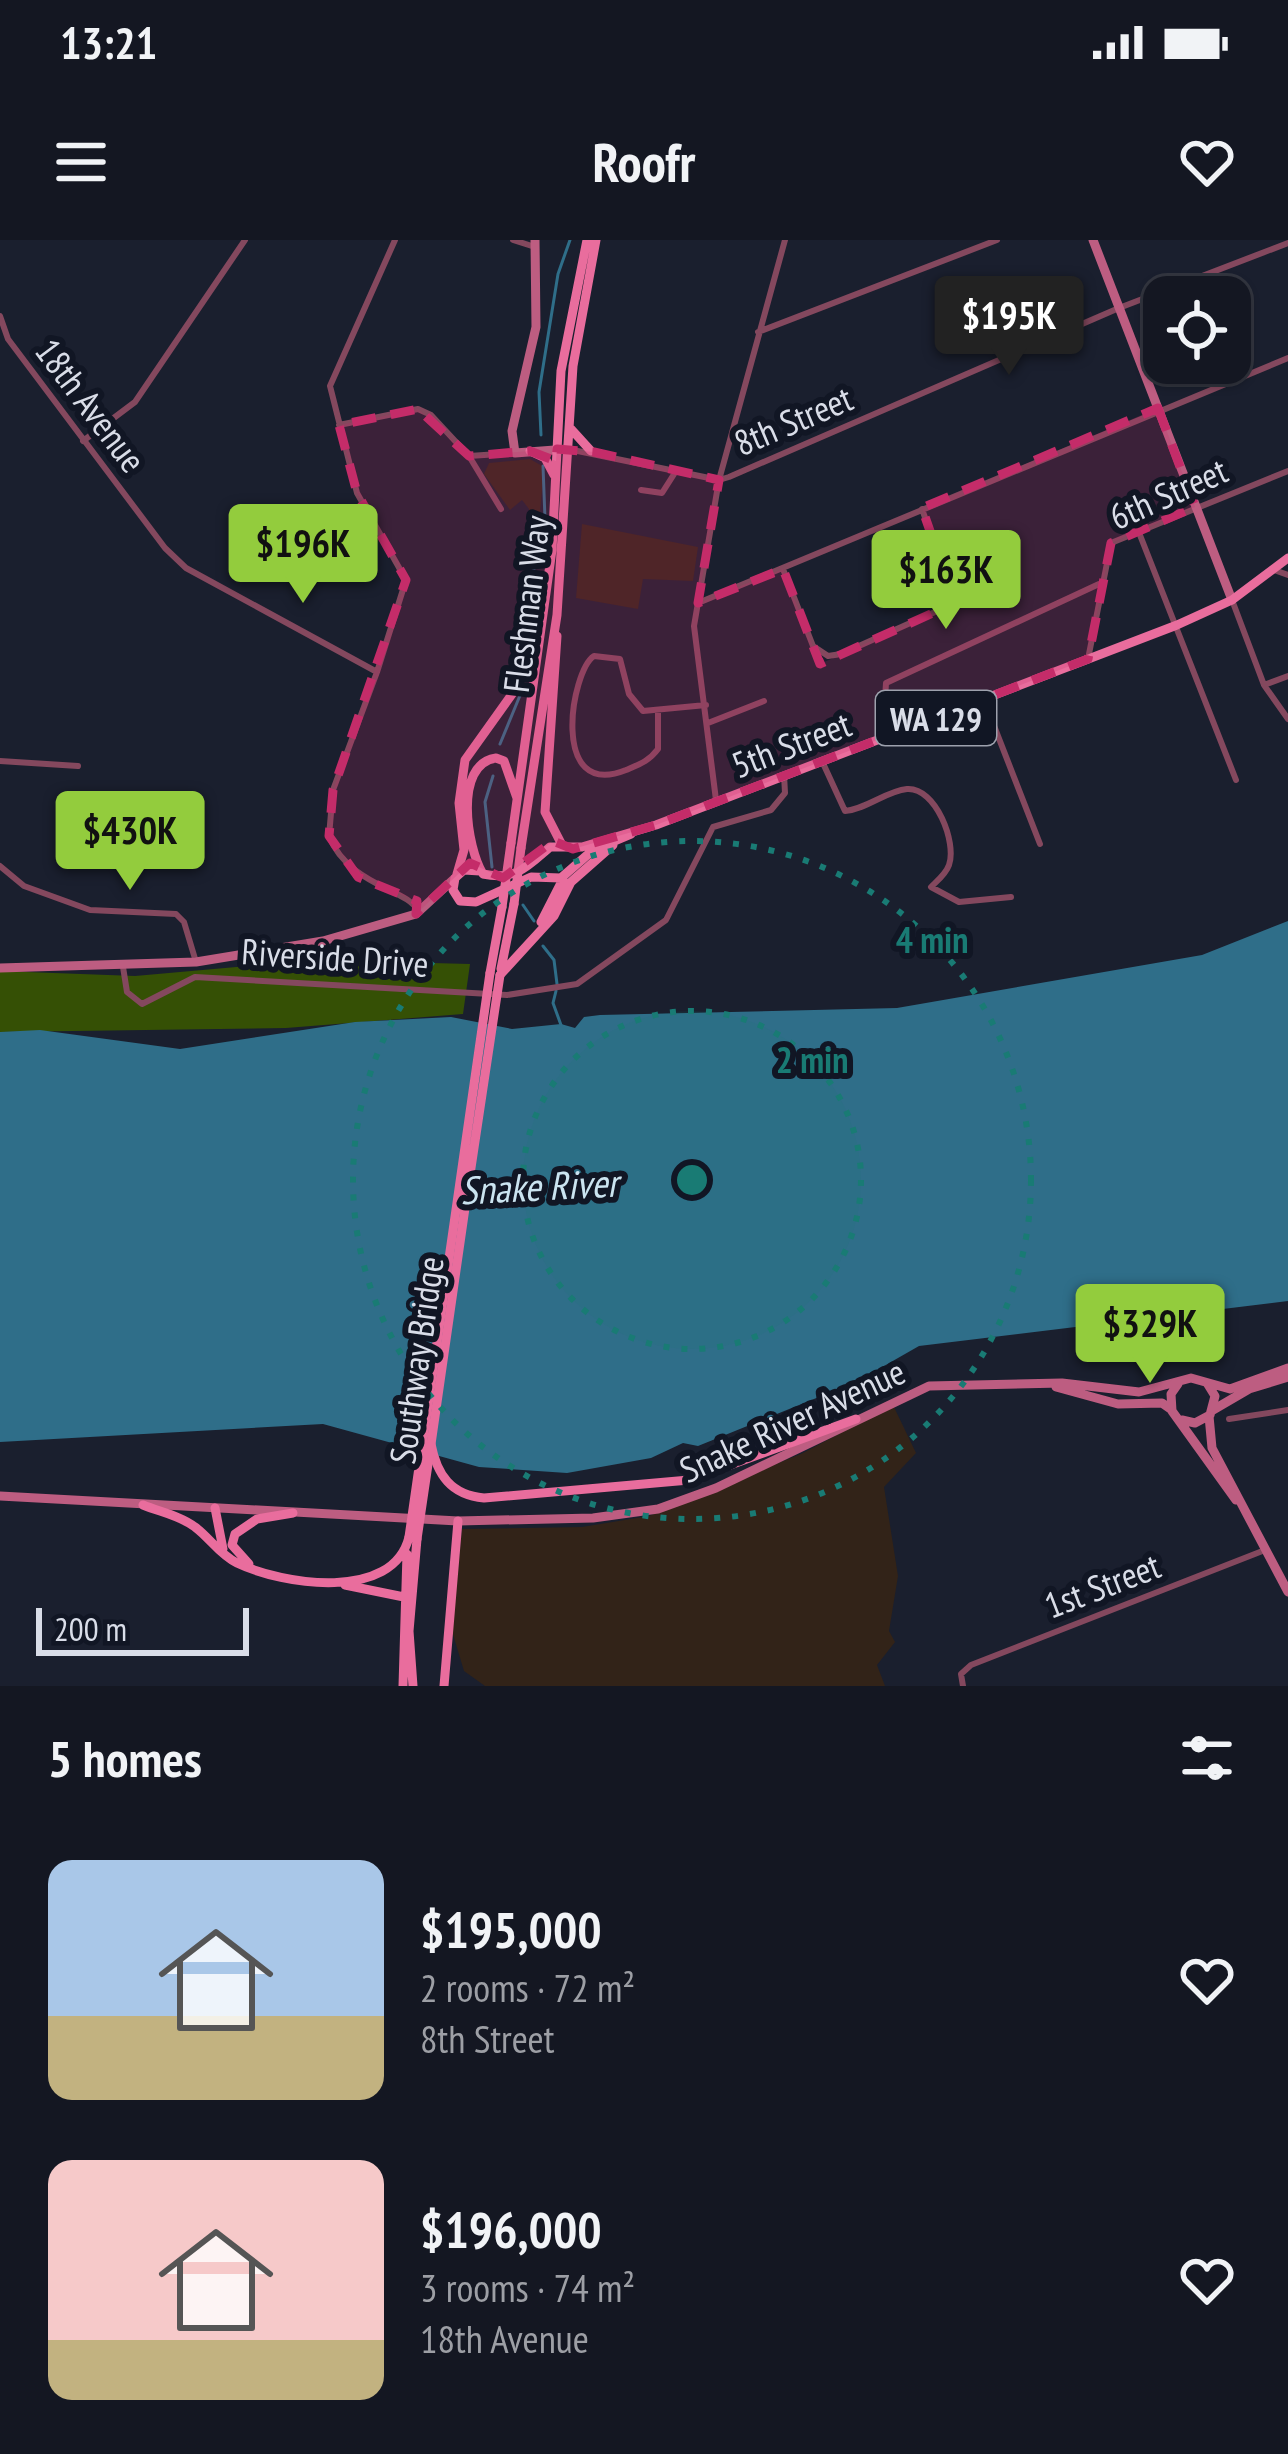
<!DOCTYPE html>
<meta charset="utf-8">
<style>
body{margin:0;font-family:"PT Sans Narrow",sans-serif;background:#21242f;color:#f1f3f6;height:100vh;display:flex;flex-direction:column;font-size:45px;white-space:nowrap}
*{box-sizing:border-box;margin:0}
p{font-size:39px;color:#9d9fa5}
.icon{flex:none;width:66px;height:66px;fill:none;stroke:currentColor;stroke-width:2;stroke-linecap:round;stroke-linejoin:round}
.map{position:relative;height:1446px;overflow:hidden}
.drawer{display:flex;flex-direction:column;background:#141722;flex:1}
.drawer>*{flex:none}
.tools{position:absolute;left:1143px;top:36px;display:grid;gap:24px}
.tools a{display:grid;place-items:center;width:108px;height:108px;border-radius:24px;background:#141722;box-shadow:0 3px 9px #0004,0 0 0 3px #333640;font-size:60px}
.scale{position:absolute;left:36px;bottom:30px;width:213px;box-sizing:border-box;padding-left:12px;border:6px solid #d9dde8;border-top:0;font-size:33px;line-height:42px;white-space:nowrap;color:#d9dde8;-webkit-text-stroke:9px #111624;paint-order:stroke}
.price{position:absolute;translate:-50% -102px;padding:0 27px;border-radius:12px;background:#93cc3d;color:#111;font-size:39px;line-height:78px;filter:drop-shadow(0 3px 6px #0008)}
.price::after{content:'';position:absolute;left:50%;top:72px;width:36px;height:27px;margin-left:-18px;background:inherit;clip-path:polygon(0 0,100% 0,50% 100%)}
.price.current{background:#222;color:#fff}
ul{padding:0;list-style:none}
li{display:flex;align-items:center;gap:36px;height:300px;padding:0 48px}
li span{display:grid;place-items:center;flex:none;width:336px;height:240px;border-radius:24px;color:#555}
li>.icon{margin-inline-start:auto}
span .icon{width:144px;height:144px;fill:#fffc;stroke-width:1}
li b{font-size:51px}
h2{display:flex;justify-content:space-between;align-items:center;height:144px;padding:0 48px;font-size:51px}
.status{display:flex;justify-content:space-between;align-items:center;height:84px;padding:0 60px;background:#141722;direction:ltr}
.status svg{height:33px;fill:currentColor}
header{display:flex;justify-content:space-between;align-items:center;height:156px;padding:0 48px;background:#141722;font-size:54px;font-weight:600}
.map>svg:first-child{display:block}
</style>
<div class="status"><b>13:21</b><svg viewBox="0 0 49 12"><path d="M0 12V9h3v3zM5 12V6h3v6zM10 12V3h3v9zM15 12V0h3v12zM26 1h20v11H26zM47 4h2v5h-2z"/></svg></div>
<header><svg class="icon" aria-label="menu" viewBox="0 0 24 24"><path d="M4 6h16M4 12h16M4 18h16"/></svg>Roofr<svg class="icon" aria-label="heart" viewBox="0 0 24 24"><path d="M12 20l-8-8c-3-5 5-10 8-4 3-6 11-1 8 4z"/></svg></header>
<div class="map">
<svg width="1288" height="1446" viewBox="0 0 1288 1446">
<rect width="100%" height="100%" fill="#1a1f2e"/>
<path fill="#322318" d="M530,219L544,227L537,307L528,291L529,269L522,260L510,270L484,234L489,223Z
M582,284L698,307L693,341L643,339L638,369L576,358Z
M893,1165L916,1213L884,1247L898,1336L889,1391L895,1402L877,1425L885,1446H485L464,1431L452,1391L462,1289L582,1287L649,1276L803,1213Z"/>
<path fill="#355005" d="M316,720L470,724L463,774L286,788L0,792V731L135,736Z"/>
<path fill="#2f6e89" d="M1288,681V1061L919,1106L856,1142L698,1206L683,1203L651,1218L567,1233L479,1227L323,1184L0,1202V792L40,790L180,809L355,782L451,777L512,789L561,784L575,788L584,777L600,775L897,768L1202,715Z"/>
<g fill="none" stroke-linecap="round" stroke-linejoin="round">
<path stroke="#2f6e89" stroke-width="3" d="M541,195L539,152L558,34L570,0
M518,401L545,279L543,226
M500,504L521,453
M492,627L485,562L493,536
M523,665L534,681
M543,706L554,720L557,744
M556,751L553,763L561,785"/>
<path stroke="#84485e" stroke-width="6" d="M513,0L535,7
M0,76L8,99L165,308L186,328L377,432L333,550L329,596C348,645 409,650 417,670
M758,92L997,0
M339,185L418,169L431,175L469,216L515,213
M83,201L135,162L245,0
M568,209L719,240L729,237L1119,68L1288,3
M469,216L501,269
M641,250L662,253L676,231
M1138,290L1236,540
M783,329L813,406L828,416L841,414L955,363L922,269
M1274,330L1288,335
M1232,360L1264,445L1288,479
M698,363L1288,118
M1088,419L1111,303L1288,231
M377,432L406,340L357,253L330,146L395,0
M1264,445L1288,436
M984,460L1040,604
M658,473V509C649,521 640,524 626,530C549,561 571,431 594,416L620,419L629,454L643,471L706,465
M708,483L764,461
M898,492L885,459L886,443L1099,344
M0,521L78,526
M822,521L845,571C867,569 886,551 907,549C936,547 957,603 949,625C946,634 937,641 931,647L959,662L1011,657
M716,560L694,386L719,240L785,0
M0,626L24,646L90,670L176,674L184,682L196,722
M123,727L127,752L142,764L195,737L507,755L577,744L666,680L713,587L771,570L785,553L784,535
M1229,1179L1288,1170
M963,1446L961,1434L971,1425L1265,1310"/>
<path stroke="#bd5d81" stroke-width="9" d="M535,0L536,87L512,191L515,213L568,209
M1093,0L1232,360
M0,728L196,722L323,701L416,674L455,638
M1178,1144L1171,1154L1172,1171L1236,1260
M1056,1147L1118,1164L1162,1163L1172,1170
M1213,1170L1249,1149L1288,1137
M1209,1176L1212,1208L1288,1352
M1182,1180L1195,1183L1210,1175L1215,1156L1207,1143
M0,1256L458,1281L593,1278L658,1269L716,1248L929,1146L1062,1143L1139,1152L1191,1138L1230,1149L1288,1128"/>
<path stroke="#e96d9d" stroke-width="9" d="M571,189L591,211
M530,211L545,218L554,235
M557,396L545,572L563,607
M517,558L504,521L496,518C453,524 467,608 483,634C516,641 528,626 550,607H582L656,585L1177,385L1232,360L1288,318
M511,603L552,310L561,131L587,0
M521,608L557,375L573,126L596,0
M480,631L464,630L455,638L453,650L460,661L476,662L531,637L561,638L593,610L631,594
M457,634L464,610L459,563L465,520L515,450L535,399
M541,682L563,639
M501,729L514,664
M490,733L502,667
M500,735L554,676L571,642L613,605
M466,961L431,1204C437,1235 451,1255 484,1258L689,1240L856,1179
M143,1265C160,1272 181,1276 195,1287C210,1298 219,1314 237,1323C283,1345 393,1362 409,1297
M215,1268L223,1309
M249,1324L232,1305L235,1294L257,1279L293,1273
M345,1345L404,1357
M403,1446L407,1314
M413,1446L409,1391L417,1299
M444,1446L458,1281"/>
<path stroke="#e96d9d" stroke-width="9" d="M514,664L521,608
M502,667L511,603
M466,961L500,735
M409,1297L490,733
M417,1299L431,1204"/>
</g>
<path fill="#c42c69" fill-opacity="0.2" stroke="#c42c69" stroke-width="9" stroke-dasharray="24 15" stroke-linejoin="round" d="M1158,168L1195,267L1111,303L1088,419L656,585L573,609L553,601L503,638L470,623L416,674L417,661L358,637L329,596L333,550L406,340L357,253L339,185L418,169L469,216L530,211L556,221L557,209L594,212L719,240L698,363L783,329L820,424L955,363L922,268Z"/>
<circle cx="692" cy="940" r="169" fill="#197b74" fill-opacity=".12"/>
<g fill="none" stroke="#197b74" stroke-width="6" stroke-dasharray="6 12">
<circle cx="692" cy="940" r="169"/>
<circle cx="692" cy="940" r="339"/>
</g>
<g text-anchor="middle" dominant-baseline="central" stroke-width="12" stroke-linejoin="round" paint-order="stroke">
<rect fill="#111624" stroke="#9da1ad" stroke-width="3" x="876" y="451" width="120" height="54" rx="9"/>
<g font-size="33" font-weight="bold" fill="#d9dde8">
<text x="936" y="478">WA 129</text>
</g>
<g font-size="36" fill="#d9dde8" stroke="#111624">
<text transform="translate(91 165) rotate(53)">18th Avenue</text>
<text transform="translate(793 180) rotate(-23)">8th Street</text>
<text transform="translate(1168 253) rotate(-24)">6th Street</text>
<text transform="translate(526 364) rotate(-83)">Fleshman Way</text>
<text transform="translate(791 504) rotate(-21)">5th Street</text>
<text transform="translate(335 717) rotate(4)">Riverside Drive</text>
<text transform="translate(416 1120) rotate(-82)">Southway Bridge</text>
<text transform="translate(792 1180) rotate(-25)">Snake River Avenue</text>
<text transform="translate(1102 1345) rotate(-21)">1st Street</text>
</g>
<g font-size="39" font-style="italic" fill="#cbe4f0" stroke="#111624">
<text transform="translate(539 946) rotate(-3)">Snake River</text>
</g>
</g>
<circle cx="692" cy="940" r="18" fill="#197b74" stroke="#111624" stroke-width="6"/>
<g font-size="36" text-anchor="middle" font-weight="bold" fill="#197b74" stroke="#111624" stroke-width="12" stroke-linejoin="round" paint-order="stroke">
<text x="932" y="713">4 min</text>
<text x="812" y="833">2 min</text>
</g>
</svg>
<div class="tools">
<a><svg class="icon" aria-label="locate" viewBox="0 0 24 24"><circle cx="12" cy="12" r="6"/><path d="M12 2v4M12 18v4M2 12h4M18 12h4"/></svg></a>
</div>
<div class="scale">200 m</div>
<b class="price current" style="left:1009px;top:138px">$195K</b>
<b class="price" style="left:303px;top:366px">$196K</b>
<b class="price" style="left:946px;top:392px">$163K</b>
<b class="price" style="left:130px;top:653px">$430K</b>
<b class="price" style="left:1150px;top:1146px">$329K</b>
</div>
<section class="drawer">
<h2>5 homes<svg class="icon" aria-label="filters" viewBox="0 0 24 24"><path d="M4 7h16M4 17h16"/><circle cx="9" cy="7" r="2"/><circle cx="15" cy="17" r="2"/></svg></h2>
<ul>
<li><span style="background:linear-gradient(#a9c7e8 65%,#c2b280 0)"><svg class="icon" aria-label="home" viewBox="0 0 24 24"><path d="M3 11l9-7 9 7M6 9v11h12V9"/></svg></span><div><b>$195,000</b><p>2 rooms · 72 m²</p><p>8th Street</p></div><svg class="icon" aria-label="heart" viewBox="0 0 24 24"><path d="M12 20l-8-8c-3-5 5-10 8-4 3-6 11-1 8 4z"/></svg></li>
<li><span style="background:linear-gradient(#f6c9c9 75%,#c2b280 0)"><svg class="icon" aria-label="home" viewBox="0 0 24 24"><path d="M3 11l9-7 9 7M6 9v11h12V9"/></svg></span><div><b>$196,000</b><p>3 rooms · 74 m²</p><p>18th Avenue</p></div><svg class="icon" aria-label="heart" viewBox="0 0 24 24"><path d="M12 20l-8-8c-3-5 5-10 8-4 3-6 11-1 8 4z"/></svg></li>
</ul>
</section>
